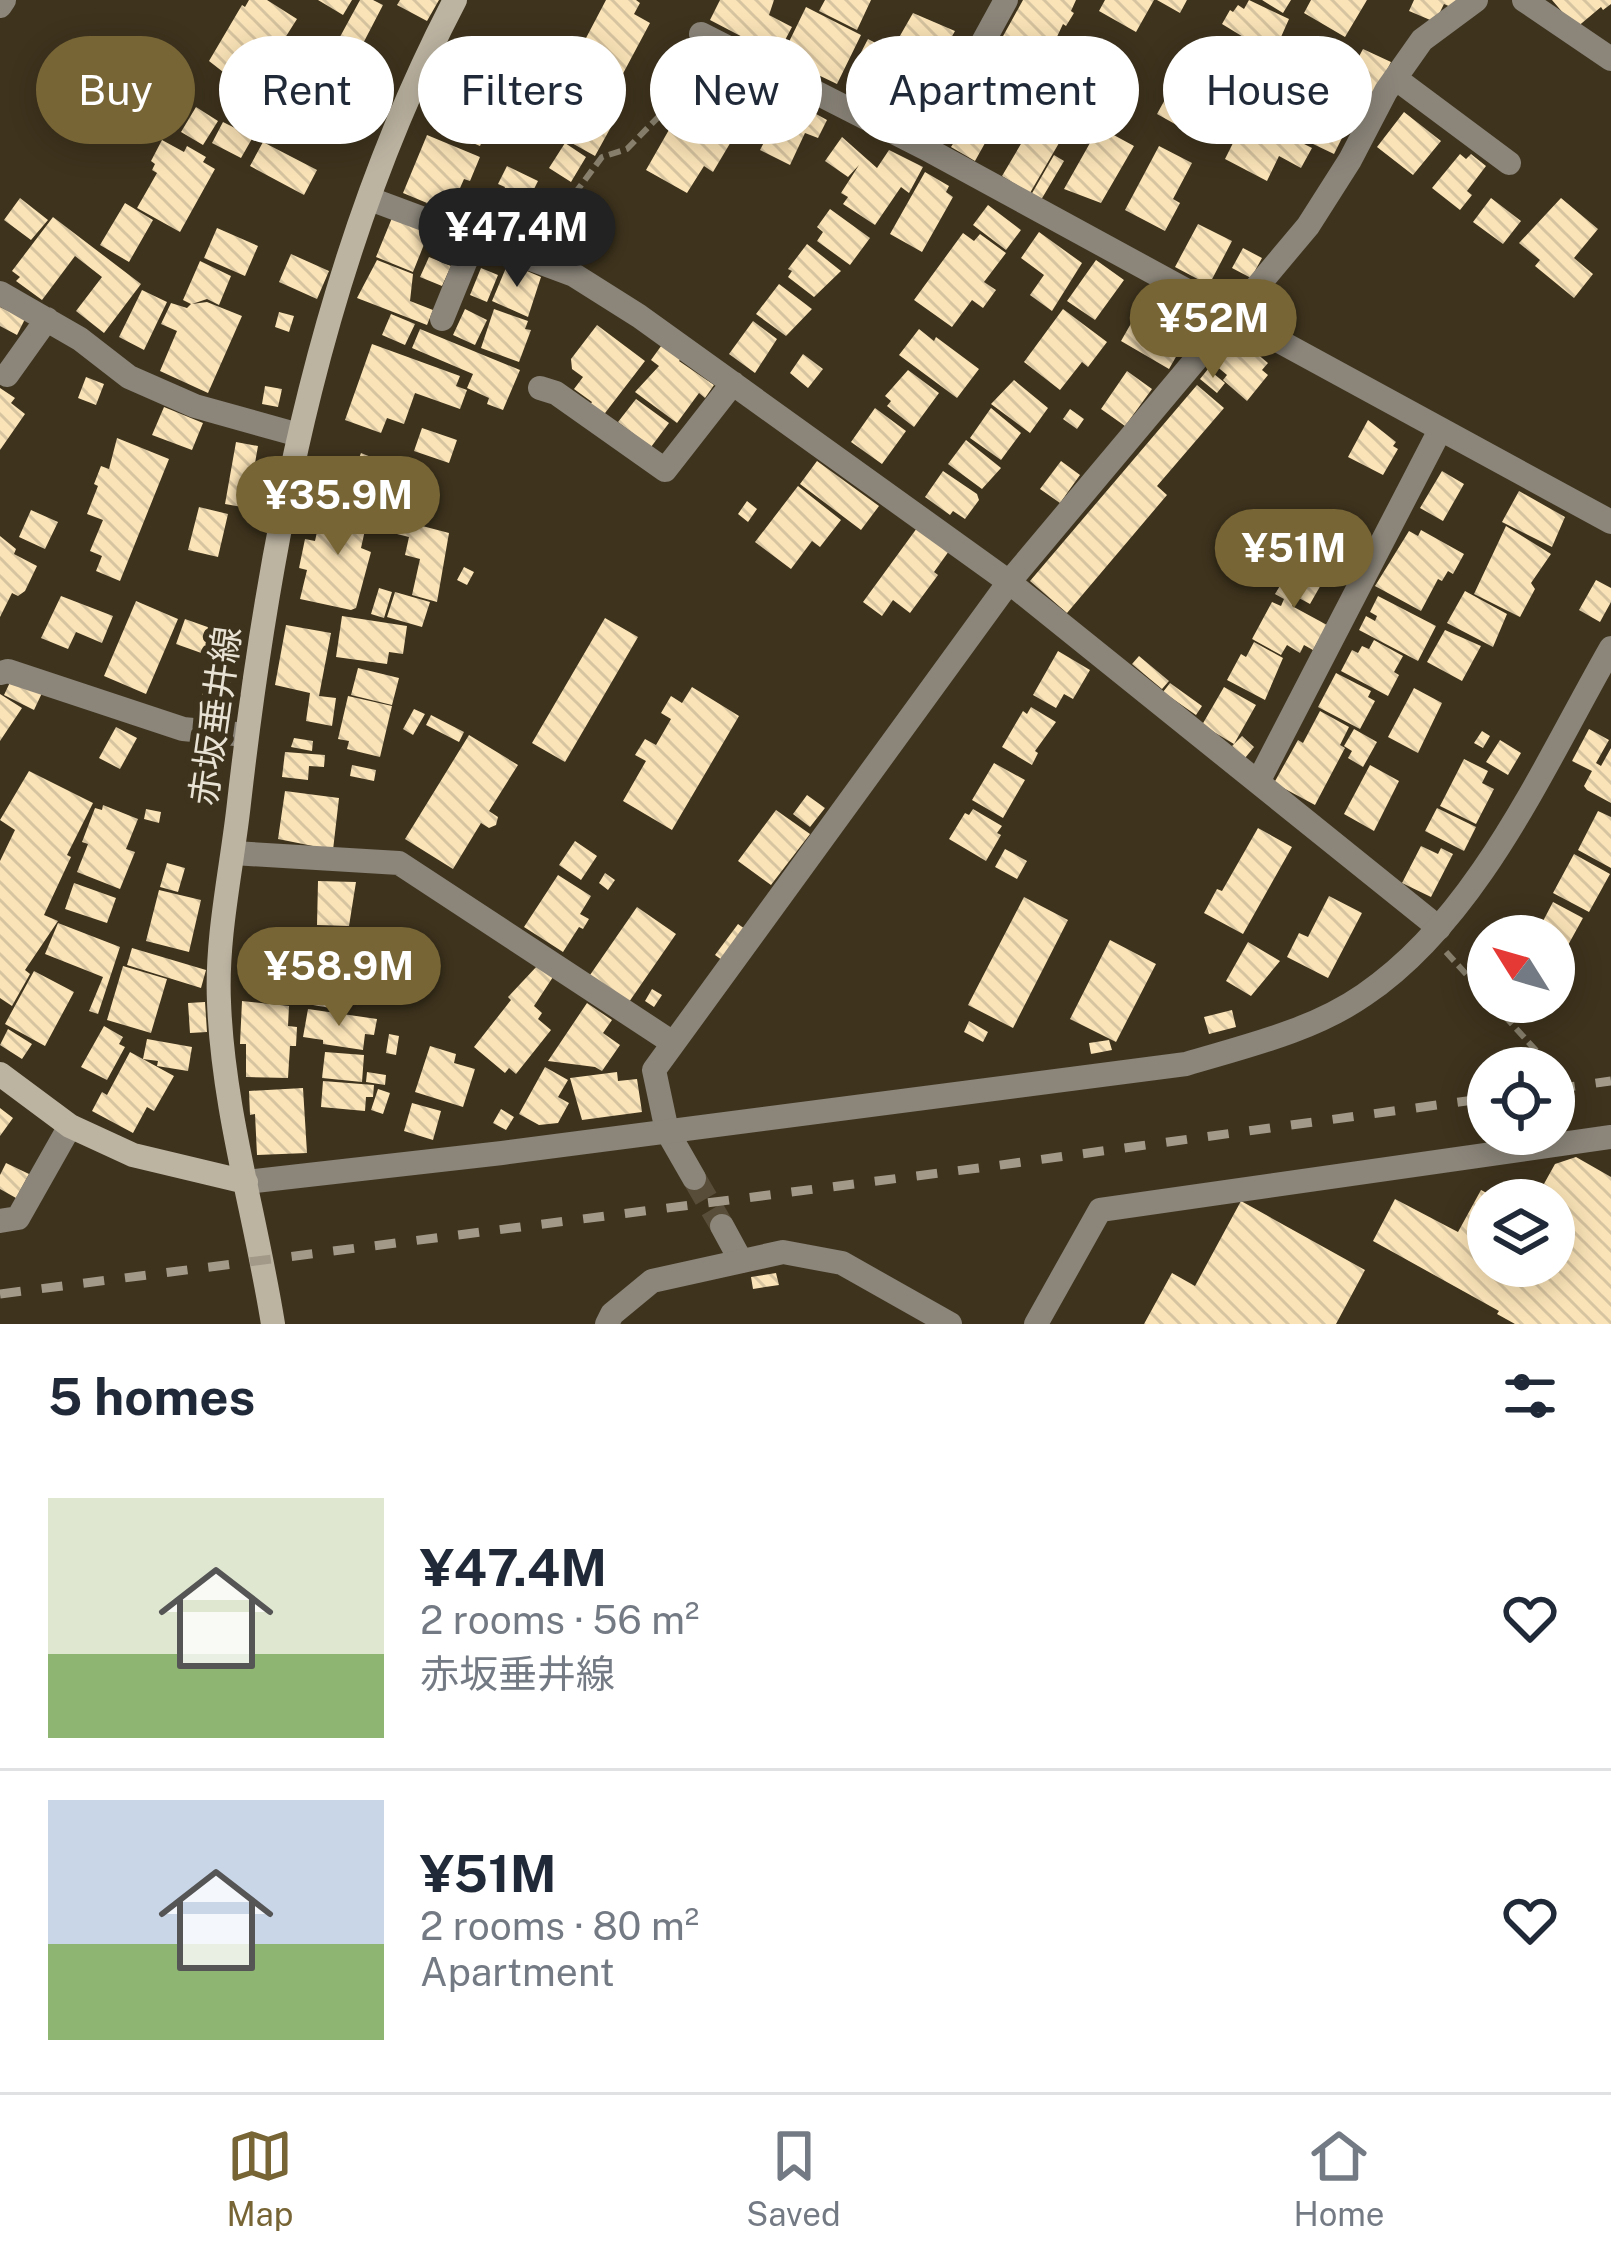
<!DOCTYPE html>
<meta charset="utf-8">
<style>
body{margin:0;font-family:"Public Sans","Noto Sans JP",sans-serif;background:#f6f6f7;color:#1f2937;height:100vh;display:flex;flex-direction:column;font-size:45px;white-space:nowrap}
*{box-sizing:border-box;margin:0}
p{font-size:39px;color:#747a83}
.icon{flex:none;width:66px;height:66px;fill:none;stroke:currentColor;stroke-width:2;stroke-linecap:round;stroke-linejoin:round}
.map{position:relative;height:1324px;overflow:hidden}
.drawer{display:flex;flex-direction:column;background:#fff;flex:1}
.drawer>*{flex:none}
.banner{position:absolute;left:36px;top:36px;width:1539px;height:108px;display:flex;gap:24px}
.needle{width:78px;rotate:307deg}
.controls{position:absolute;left:1467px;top:915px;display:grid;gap:24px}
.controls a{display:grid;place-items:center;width:108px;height:108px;border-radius:50%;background:#fff;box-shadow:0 6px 30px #0003;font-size:60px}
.price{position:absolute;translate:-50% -102px;padding:0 27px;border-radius:42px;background:#776536;color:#fff;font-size:39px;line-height:78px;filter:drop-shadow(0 3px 6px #0008)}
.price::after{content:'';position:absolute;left:50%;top:72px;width:36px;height:27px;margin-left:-18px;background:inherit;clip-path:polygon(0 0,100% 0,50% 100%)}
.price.current{background:#222;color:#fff}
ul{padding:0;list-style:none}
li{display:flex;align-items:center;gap:36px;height:300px;padding:0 48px}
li+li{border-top:3px solid #e0e1e3}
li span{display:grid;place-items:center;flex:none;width:336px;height:240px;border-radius:0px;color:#555}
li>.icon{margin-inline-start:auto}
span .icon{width:144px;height:144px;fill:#fffc;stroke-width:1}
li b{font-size:51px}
h2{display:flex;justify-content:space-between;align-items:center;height:144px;padding:0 48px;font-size:51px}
.pill{padding:0 42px;border-radius:54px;background:#fff;box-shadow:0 6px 30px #0003;font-size:42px;line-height:108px}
.pill.current{background:#776536;color:#fff}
.menu{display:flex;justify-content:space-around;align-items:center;height:168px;border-top:3px solid #e0e1e3;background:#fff;font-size:33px;color:#747a83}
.menu a{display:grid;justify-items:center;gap:6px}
.menu .current{color:#776536}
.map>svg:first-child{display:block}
</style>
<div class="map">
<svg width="1611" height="1324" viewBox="0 0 1611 1324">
<defs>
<pattern id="building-back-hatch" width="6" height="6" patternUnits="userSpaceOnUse" patternTransform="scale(3)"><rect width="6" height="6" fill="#fae3b7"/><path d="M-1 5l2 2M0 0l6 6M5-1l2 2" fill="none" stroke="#d6c39f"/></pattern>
</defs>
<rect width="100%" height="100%" fill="#3e331d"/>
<path fill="url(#building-back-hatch)" d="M249,0H267L297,19L250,93L209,61L242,5L245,7Z
M318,0H352L343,15Z
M360,0H373L383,5L356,57L335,46Z
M400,0H439L427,21L397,5Z
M606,0H636L640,3L634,14L650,23L603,111L554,86L561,73L566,76Z
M720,0H774L769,15L792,27L777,55L710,20Z
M825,0H871L857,30L819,11Z
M1023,0H1076L1071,11L1074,13L1066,26L1063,24L1039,75L1031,71L1038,58L1002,38Z
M1105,0H1154L1136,32L1099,11Z
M1157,0H1187L1180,13Z
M1249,0L1289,19L1273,55L1222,24L1230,10L1233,12L1238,5L1244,9Z
M1262,0H1291L1283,13Z
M1311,0H1367L1345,37L1304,13Z
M1414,0H1457L1453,8L1444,4L1435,22L1409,11Z
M1552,0H1611V4L1603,10L1601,7L1576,28Z
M806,7L861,35L837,84L793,63L797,53L786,48Z
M913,13L955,31L933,70L893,48Z
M1226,37L1266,60L1249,91L1210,74L1212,56Z
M868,39L885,48L873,71L856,62Z
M1363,49L1391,62L1367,110L1338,96Z
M892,51L927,69L913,95L926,102L912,128L865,102Z
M994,54L1033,75L1014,110L975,88Z
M710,55L736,69L720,98L694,84Z
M1047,65L1091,90L1068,131L1029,115L1032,109L1025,105Z
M472,67L516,85L501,120L492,116L480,146L432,126L447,91L453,94L458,83L465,86Z
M929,71L951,83L935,112L929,109L933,101L918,93Z
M124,73L136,86L125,98L112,86Z
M1280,76L1316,94L1296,134L1260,115Z
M1182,85L1218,105L1200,138L1157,114L1168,94L1175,98Z
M543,89L611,127L595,156L527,118Z
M787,98L827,120L818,138L805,133L790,165L760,150Z
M978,98L989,103L985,110L999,118L975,161L951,147L956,139L947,134L959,114L967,118Z
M196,107L218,121L203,145L181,132Z
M1010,111L1029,121L1017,142L1000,128Z
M1326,112L1349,124L1334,154L1311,143Z
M1404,112L1441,141L1413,175L1377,147Z
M678,114L732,140L713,172L704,166L687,193L646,170Z
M1247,115L1312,148L1301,168L1279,156L1267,181L1225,159Z
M223,122L253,137L241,158L212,143Z
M1031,127L1059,143L1030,193L1002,176Z
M1099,127L1134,146L1101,203L1064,189Z
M427,135L480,157L470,181L464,179L453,204L465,209L460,221L425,207L427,203L403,193Z
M842,137L877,168L889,150L923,167L909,193L901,187L875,225L843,204L848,197L841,193L859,165L848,177L825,161Z
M162,140L184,152L187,146L206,157L203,162L215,169L180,232L137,208L157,173L152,170L155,164L151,161Z
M263,142L317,170L304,195L250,166Z
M565,143L586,157L571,182L549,168Z
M1159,146L1192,163L1173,199L1180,203L1165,231L1125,210Z
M1460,154L1466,159L1471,154L1486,166L1467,191L1472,195L1460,210L1432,188Z
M1054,155L1064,161L1041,200L1031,195Z
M507,166L538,181L527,203L503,192L505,187L498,184Z
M925,172L949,186L946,192L953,197L922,252L890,234Z
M20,198L48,220L31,240L4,220Z
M1491,198L1521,221L1503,244L1473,222Z
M1561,198L1598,229L1574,258L1593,274L1574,298L1535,266L1540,260L1519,243Z
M125,203L153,220L129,262L100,245Z
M988,205L1021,230L1006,250L973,225Z
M830,209L870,238L850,265L817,241L823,232L817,227Z
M53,217L141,284L104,333L76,311L102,277L75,256L42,300L16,281L20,277L12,271Z
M392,218L429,232L413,272L376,257Z
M1198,224L1232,241L1209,285L1175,267Z
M217,228L258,246L245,276L204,258Z
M1039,232L1082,263L1052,311L1030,295L1044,275L1021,258Z
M963,233L974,241L980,234L1006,253L984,282L996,290L983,308L972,300L952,327L914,300Z
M807,244L841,271L814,297L788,277L792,271L788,269Z
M1243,248L1262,258L1251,278L1232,268Z
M291,254L329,271L317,299L279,282Z
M429,257L451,266L442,286L420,277Z
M377,260L413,274L410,301L433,310L427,325L357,298Z
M1096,260L1124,280L1095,320L1067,301Z
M200,261L231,276L219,305L207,299L192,304L207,302L242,316L208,393L160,371L177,331L161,324L171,303L187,308L191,304L183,300Z
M508,263L541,277L528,317L492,301Z
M481,268L498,275L487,302L470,295Z
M779,284L812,309L786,336L756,314Z
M142,290L167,302L144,350L119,337Z
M1149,292L1197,320L1169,369L1121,341Z
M0,307L25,319L17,335L0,326Z
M465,309L487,320L475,345L453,335Z
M494,309L528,321L525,329L531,330L519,362L481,348Z
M1063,309L1107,342L1088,367L1082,362L1060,390L1024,362Z
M279,312L294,316L289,332L275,327Z
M391,314L415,324L405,345L382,335Z
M753,321L777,339L755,373L729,354Z
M597,325L645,361L602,417L589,407L592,402L574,389L583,377L572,369L571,359Z
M420,329L520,370L503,410L487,404L489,398L467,388L473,374L412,348Z
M919,329L934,341L936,337L979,369L957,398L899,355Z
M1237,337L1268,363L1262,370L1268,375L1247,401L1223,380L1227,375L1214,364Z
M664,342L683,356L679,361L714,385L705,398L699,393L677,423L635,392L659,366L651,360Z
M372,344L460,376L456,386L467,390L460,409L415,393L404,424L387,418L381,433L345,420Z
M803,354L823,369L808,388L790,373Z
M1208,369L1225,383L1217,393L1200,379Z
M908,370L939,393L914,427L887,406L891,401L885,396Z
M1127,371L1152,389L1125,426L1101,409Z
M86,377L104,384L96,405L78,398Z
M1014,380L1048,408L1030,433L991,404Z
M1197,385L1224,408L1157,486L1167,495L1067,613L1030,581Z
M265,386L282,389L278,407L262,404Z
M0,388L15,398L11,403L25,414L0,450Z
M636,399L669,423L651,447L618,422Z
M164,407L203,423L192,450L152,435Z
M875,408L906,431L882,464L851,442Z
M991,408L1021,433L1001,460L970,438Z
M1070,409L1084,419L1077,429L1063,419Z
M1368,420L1396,442L1393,446L1398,449L1383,475L1348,457Z
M422,428L457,440L449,463L414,451Z
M117,438L169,459L120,581L96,571L102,556L90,551L103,520L87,514L98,486L94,484L101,466L109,469Z
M966,440L1001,468L982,489L948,464Z
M236,442L258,446L251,486L268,489L265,511L225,504Z
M361,453L396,467L386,492L392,495L385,510L344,496Z
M817,461L879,506L861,530L800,484Z
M1061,461L1080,475L1060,503L1040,489Z
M306,471L340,477L335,504L302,498Z
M943,471L977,494L979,500L965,519L953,511L950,515L925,497Z
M1442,471L1464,484L1443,521L1420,508Z
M798,486L841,520L820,547L812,541L791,569L755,542Z
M1519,491L1565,517L1552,547L1502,522Z
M747,501L757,509L748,522L738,514Z
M323,505L385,517L381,534L365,530L361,548L371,552L356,608L351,610L300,599L307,570L299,568L305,539L315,541Z
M199,507L228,514L218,557L188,550Z
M31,510L58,522L45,549L19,537Z
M388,517L449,533L437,602L412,595L420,559L405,555L409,537L385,531Z
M1326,517L1360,535L1349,554L1362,560L1353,577L1299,548L1315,519L1323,523Z
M1506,526L1551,554L1531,583L1535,589L1520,617L1474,594Z
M917,528L949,551L934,572L938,575L910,613L893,600L882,616L863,602Z
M1421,530L1464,554L1453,574L1448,571L1442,581L1438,579L1421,611L1375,586L1409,531L1418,536Z
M0,536L16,549L14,554L37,566L25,591L18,596L12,593L0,617Z
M1306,554L1330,569L1310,604L1297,597L1292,606L1327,625L1313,650L1304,645L1300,653L1287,645L1281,655L1252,639L1272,602L1281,606L1284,599L1275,594L1292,566L1297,569Z
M464,567L474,572L467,585L457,580Z
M1596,580L1611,588V602L1600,622L1579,610Z
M379,588L392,592L384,618L371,614Z
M1465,591L1507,614L1493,647L1447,623Z
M395,592L430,602L422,627L387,617Z
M61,596L113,616L102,643L76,632L68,649L41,638Z
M1378,596L1436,626L1418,661L1359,630L1366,616L1375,621L1377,616L1370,612Z
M136,601L178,619L146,694L104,676Z
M342,616L407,626L403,654L389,652L387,664L336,657Z
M605,618L638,637L565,762L532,743Z
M185,619L230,635L221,660L176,644Z
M286,625L331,633L319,696L336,698L332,726L306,721L310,693L275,685Z
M1445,630L1481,646L1462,681L1427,662Z
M1374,640L1403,656L1394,672L1399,675L1388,696L1341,671L1352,650L1358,653L1362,646L1369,649Z
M1254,642L1283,658L1265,700L1227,680L1241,654L1246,657Z
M1058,651L1090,670L1073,699L1064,694L1056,708L1033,695Z
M1139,656L1169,681L1162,689L1132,664Z
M358,668L399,678L392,705L351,695Z
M1336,673L1371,691L1368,697L1375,701L1360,729L1318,707Z
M208,676L231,682L223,709L200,703Z
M12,678L42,693L34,710L4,695Z
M1170,683L1202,706L1196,715L1163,692Z
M692,687L739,716L672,830L623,801L646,761L635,755L645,739L656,745L671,719L661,713L671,696L682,703Z
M1224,687L1256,705L1234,744L1202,725Z
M1414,688L1442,703L1418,753L1388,737Z
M0,694L22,708L0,741Z
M348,696L392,706L380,757L347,749L349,741L338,739Z
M1031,707L1056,722L1035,751L1038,753L1032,765L1002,747L1023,711L1027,714Z
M414,709L425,714L413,735L403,729Z
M1320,711L1349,727L1340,745L1345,748L1315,805L1274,783L1298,740L1303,743Z
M431,715L464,732L459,742L426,725Z
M116,727L137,738L120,769L99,758Z
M1354,729L1377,742L1363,767L1348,758L1352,751L1344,746Z
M1589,729L1609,740L1596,763L1601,766L1611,748V803L1587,790L1584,786L1592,771L1572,761Z
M1482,731L1490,736L1483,748L1474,743Z
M469,735L518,765L489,811L498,817L496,825L489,828L481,823L453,869L405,839Z
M1242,736L1254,747L1245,758L1232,746Z
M294,738L313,741L312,751L291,747Z
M1500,740L1521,753L1508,775L1486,762Z
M285,752L325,755L324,767L309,766L308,780L282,777Z
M1464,759L1488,771L1482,783L1494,789L1476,824L1440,806Z
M994,763L1025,780L1003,818L972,800Z
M352,765L376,770L374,781L350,776Z
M1370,765L1399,781L1374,831L1344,814Z
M29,771L93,803L67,855L71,857L44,915L58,921L25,970L30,974L12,1006L0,998V861L15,830L0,820Z
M285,791L339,798L333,850L278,839Z
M807,795L825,808L810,827L793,814Z
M103,805L138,819L126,849L135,852L120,889L77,872L88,844L82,842L95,808L102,810Z
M1437,808L1476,827L1464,851L1425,831Z
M146,809L161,812L159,823L144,819Z
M973,809L1002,826L997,833L1001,835L986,861L949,839L965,813L969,815Z
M776,810L810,834L771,885L738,861Z
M1598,811L1611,817V868L1578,850Z
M1258,828L1292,847L1243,934L1204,913L1217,889L1222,891Z
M575,841L597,856L581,880L559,865Z
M1421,846L1438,854L1441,848L1453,854L1431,897L1402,883Z
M1005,849L1027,861L1017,879L995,867Z
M1574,854L1610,874L1589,912L1553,893Z
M167,863L185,868L178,892L160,887Z
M605,873L615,880L608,890L599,883Z
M558,875L591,896L580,914L589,919L583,929L579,927L563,952L524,927Z
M318,881L356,882L349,926L317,925Z
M74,883L116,898L107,923L65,909Z
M159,890L201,900L189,952L146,941Z
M1329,896L1362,913L1328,978L1287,957L1299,933L1308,937Z
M1024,897L1068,920L1013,1028L968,1005Z
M1553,902L1583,918L1562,956L1554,952V936H1526L1535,919L1542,923Z
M637,907L676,934L629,1002L590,975Z
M1514,918L1527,925L1521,936L1507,930Z
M58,923L120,947L98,1014L89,1011L103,977L45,954Z
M738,924L745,929L722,960L715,955Z
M307,934L359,942L354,972L348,971L342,1010L290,1001L296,963L302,964Z
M1110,940L1156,964L1116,1042L1070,1019Z
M1248,942L1280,961L1251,996L1226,981Z
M132,948L206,970L201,988L127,965Z
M538,965L553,977L534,1006L542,1013L538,1019L551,1030L516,1074L509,1068L505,1073L474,1047L511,1000L508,997Z
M123,966L167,979L151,1033L107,1020Z
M34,971L74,992L45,1046L5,1024Z
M652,989L662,995L654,1007L645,1001Z
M242,1001L289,1006L288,1026L297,1027L296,1046H290L288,1078L246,1077V1044H240Z
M205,1002L207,1032L190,1033L188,1003Z
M587,1003L612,1020L603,1033L620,1045L602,1071L595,1067L548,1061Z
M308,1009L377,1019L374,1035L365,1034L363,1050L323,1044V1040L303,1037Z
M1232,1010L1236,1027L1209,1034L1204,1017Z
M969,1021L988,1032L983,1042L964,1032Z
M104,1026L123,1037L119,1044L125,1047L107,1080L81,1067Z
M8,1029L32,1044L22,1059L0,1045Z
M389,1034L399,1036L396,1055L386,1053Z
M147,1039L192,1047L188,1071L157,1066L158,1061L143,1059Z
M1109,1040L1112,1050L1091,1054L1089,1043Z
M430,1046L456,1054L454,1063L475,1069L463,1107L415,1092Z
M130,1052L174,1076L154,1111L147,1107L133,1133L92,1111L102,1092L107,1095Z
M325,1052L364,1055L362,1082L322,1078Z
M545,1067L568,1080L558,1097L569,1103L558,1123L539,1125L519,1114Z
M367,1072L386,1075L385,1085L366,1082Z
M617,1072L618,1081L637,1079L642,1112L582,1120L570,1078Z
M323,1081L374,1085L373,1097H366L365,1111L321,1107Z
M303,1088L307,1153L257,1155L255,1114L250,1115L249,1091Z
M378,1089L390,1093L383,1114L371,1110Z
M412,1103L441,1111L433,1140L404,1131Z
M0,1108L13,1118L0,1136Z
M501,1109L514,1117L506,1130L493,1123Z
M1576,1157L1611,1177V1324H1515L1497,1314L1499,1311L1373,1241L1395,1199L1458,1232L1481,1190L1500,1200H1488V1266H1554V1200H1535L1555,1164Z
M6,1163L29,1174L16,1198L0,1189V1175Z
M1241,1201L1365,1270L1336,1324H1144L1172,1273L1195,1286Z
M776,1273L779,1285L753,1289L751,1277Z"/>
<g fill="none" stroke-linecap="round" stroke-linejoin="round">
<path stroke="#584d38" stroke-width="24" stroke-dasharray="24 12" stroke-linecap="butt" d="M694,1178L722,1226"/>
<path stroke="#89806d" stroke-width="6" stroke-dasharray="12 6" stroke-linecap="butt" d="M553,244L573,196L602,157L627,149L671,104L692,60
M1446,952L1488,998
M1492,1002L1551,1067"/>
<path stroke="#8b857a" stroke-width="24" d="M1524,0L1611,59
M0,6L4,0
M701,34L925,148L1611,522
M1395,78L1509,163
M925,148L1006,0
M370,199L574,275L639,316L1009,582L1439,928
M0,293L80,339L129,377L195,406L299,435
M442,319L475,238
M7,375L47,319
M540,388L556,393L665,470L733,383
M0,673L8,671L183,729L246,735
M1258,782L1440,430
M233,853L399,863L673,1043
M694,1178L667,1131L654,1070L1009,582L1308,226L1350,160L1386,91L1422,40L1476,0
M0,1221L18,1218L70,1126
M722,1226L741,1261
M1036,1324L1100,1210L1611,1137"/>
<path stroke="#8b857a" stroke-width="24" d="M246,1182L502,1153L1186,1064C1246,1046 1312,1031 1364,995C1478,918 1544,765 1611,648
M607,1324L612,1314L652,1281L783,1252L842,1263L950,1324"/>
<path stroke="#bcb3a1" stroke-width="24" d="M0,1074L70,1126L133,1155L246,1182
M273,1324C256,1217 223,1110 219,1002C216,936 232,868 239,803C270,528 326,246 455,0"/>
<path stroke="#a29988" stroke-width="9" stroke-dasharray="21 21" stroke-linecap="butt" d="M1554,1089L1611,1081
M0,1294L986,1167L1488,1098"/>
</g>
<g text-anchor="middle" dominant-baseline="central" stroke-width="12" stroke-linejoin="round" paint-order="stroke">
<g font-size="36" fill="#e8e2d4" stroke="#3e331d">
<text transform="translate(215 716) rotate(-82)">赤坂垂井線</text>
</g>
</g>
</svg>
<div class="controls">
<a><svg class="needle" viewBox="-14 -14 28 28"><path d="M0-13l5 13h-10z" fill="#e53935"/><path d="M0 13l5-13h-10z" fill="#747a83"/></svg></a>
<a><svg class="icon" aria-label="locate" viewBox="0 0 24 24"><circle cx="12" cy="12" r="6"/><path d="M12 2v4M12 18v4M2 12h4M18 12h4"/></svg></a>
<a><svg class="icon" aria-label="layers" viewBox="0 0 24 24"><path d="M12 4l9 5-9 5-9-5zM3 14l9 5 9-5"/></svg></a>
</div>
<b class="price current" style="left:517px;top:290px">¥47.4M</b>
<b class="price" style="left:1213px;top:381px">¥52M</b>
<b class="price" style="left:338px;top:558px">¥35.9M</b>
<b class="price" style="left:1294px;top:611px">¥51M</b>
<b class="price" style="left:339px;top:1029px">¥58.9M</b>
<div class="banner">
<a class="pill current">Buy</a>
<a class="pill">Rent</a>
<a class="pill">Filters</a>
<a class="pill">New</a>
<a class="pill">Apartment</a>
<a class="pill">House</a>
</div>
</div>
<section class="drawer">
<h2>5 homes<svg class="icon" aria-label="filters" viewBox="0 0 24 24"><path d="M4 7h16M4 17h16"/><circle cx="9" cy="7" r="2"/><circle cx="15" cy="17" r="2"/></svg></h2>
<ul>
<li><span style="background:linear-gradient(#dfe7d0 65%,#8fb573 0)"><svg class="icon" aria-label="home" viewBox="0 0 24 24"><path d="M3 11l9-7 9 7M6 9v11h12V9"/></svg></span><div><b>¥47.4M</b><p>2 rooms · 56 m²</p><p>赤坂垂井線</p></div><svg class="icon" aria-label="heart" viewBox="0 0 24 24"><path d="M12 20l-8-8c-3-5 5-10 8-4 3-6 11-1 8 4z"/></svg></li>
<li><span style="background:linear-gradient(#c9d6e8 60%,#8fb573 0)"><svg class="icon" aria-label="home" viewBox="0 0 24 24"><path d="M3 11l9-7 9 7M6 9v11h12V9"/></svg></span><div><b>¥51M</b><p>2 rooms · 80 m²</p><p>Apartment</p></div><svg class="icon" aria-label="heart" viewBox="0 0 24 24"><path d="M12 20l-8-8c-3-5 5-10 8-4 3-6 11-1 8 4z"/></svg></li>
</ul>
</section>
<nav class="menu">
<a class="current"><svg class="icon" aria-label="map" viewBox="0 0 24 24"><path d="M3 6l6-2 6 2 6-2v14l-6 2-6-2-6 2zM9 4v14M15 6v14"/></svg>Map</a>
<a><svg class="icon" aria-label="saved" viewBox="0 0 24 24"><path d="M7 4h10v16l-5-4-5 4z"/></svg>Saved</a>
<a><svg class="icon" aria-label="home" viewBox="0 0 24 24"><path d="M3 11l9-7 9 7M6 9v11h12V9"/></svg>Home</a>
</nav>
